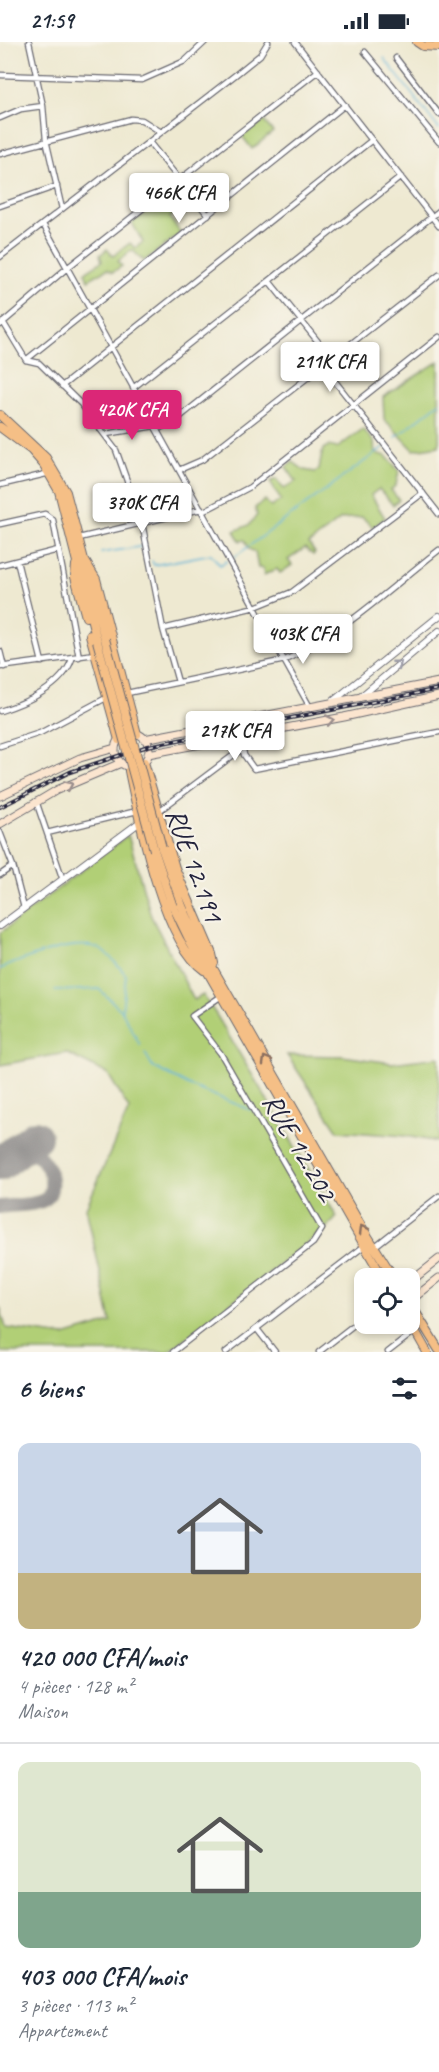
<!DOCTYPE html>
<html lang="fr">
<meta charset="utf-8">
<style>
body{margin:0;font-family:Caveat,sans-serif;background:#f2f2f3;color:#1f2937;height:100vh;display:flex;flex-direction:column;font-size:22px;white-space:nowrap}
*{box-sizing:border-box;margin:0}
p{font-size:20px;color:#747a83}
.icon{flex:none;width:33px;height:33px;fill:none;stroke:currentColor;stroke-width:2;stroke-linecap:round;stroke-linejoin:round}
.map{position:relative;height:1310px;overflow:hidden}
.details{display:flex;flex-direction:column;background:#fff;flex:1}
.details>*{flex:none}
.tools{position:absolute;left:354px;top:1226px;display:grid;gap:12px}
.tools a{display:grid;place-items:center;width:66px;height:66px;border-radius:12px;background:#fff;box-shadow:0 3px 9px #0003;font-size:30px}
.price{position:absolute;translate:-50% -51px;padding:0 14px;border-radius:6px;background:#fff;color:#222;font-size:20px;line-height:39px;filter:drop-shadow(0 2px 3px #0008)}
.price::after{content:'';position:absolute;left:50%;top:36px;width:18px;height:14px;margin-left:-9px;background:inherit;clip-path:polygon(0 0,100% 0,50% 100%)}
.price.active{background:#db2777;color:#fff}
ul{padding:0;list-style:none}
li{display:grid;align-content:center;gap:12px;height:318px;padding:0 18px}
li+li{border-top:2px solid #e0e1e3}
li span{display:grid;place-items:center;height:186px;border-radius:12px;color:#555}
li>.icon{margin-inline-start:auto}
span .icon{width:108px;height:108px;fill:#fffc;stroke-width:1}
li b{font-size:26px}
h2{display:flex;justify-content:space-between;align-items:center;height:72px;padding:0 18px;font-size:26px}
.status{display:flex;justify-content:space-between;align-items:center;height:42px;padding:0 30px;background:#fff;direction:ltr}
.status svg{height:16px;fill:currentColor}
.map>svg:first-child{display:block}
</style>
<div class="status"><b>21:59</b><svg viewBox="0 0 49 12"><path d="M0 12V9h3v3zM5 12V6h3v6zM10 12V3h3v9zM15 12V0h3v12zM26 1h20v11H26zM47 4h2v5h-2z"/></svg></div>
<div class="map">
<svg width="439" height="1310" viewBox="0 0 439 1310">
<rect width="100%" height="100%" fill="#f7f3e8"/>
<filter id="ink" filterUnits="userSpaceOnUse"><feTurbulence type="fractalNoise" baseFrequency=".0167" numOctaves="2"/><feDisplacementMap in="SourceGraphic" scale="12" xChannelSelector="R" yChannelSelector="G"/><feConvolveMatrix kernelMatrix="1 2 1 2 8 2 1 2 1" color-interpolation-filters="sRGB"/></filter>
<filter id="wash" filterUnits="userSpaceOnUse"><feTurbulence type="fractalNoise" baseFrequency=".008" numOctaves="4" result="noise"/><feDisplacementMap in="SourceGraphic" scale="24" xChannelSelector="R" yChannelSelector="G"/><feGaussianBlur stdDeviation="1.35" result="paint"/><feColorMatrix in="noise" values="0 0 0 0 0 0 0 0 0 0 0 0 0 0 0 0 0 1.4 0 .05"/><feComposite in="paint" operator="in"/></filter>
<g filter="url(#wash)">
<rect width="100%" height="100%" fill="#eee9d1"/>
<path fill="#b1cf76" stroke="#6a7858" stroke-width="1.5" d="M264,79L273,90L252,107L242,94Z
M163,157L175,170L170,176L181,191L144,219L132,208L118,219L122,224L113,230L107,227L88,238L85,230L102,219L100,213L107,207L113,214L130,201L135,206L143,200L132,181Z
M439,319V404L414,408L384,377L383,355Z
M363,387L374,400L375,411L386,414L399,429L396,443L391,448L399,458L393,463L379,447L371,453L385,476L373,485L362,475L341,477L309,502L315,511L313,513L305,506L288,518L292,523L280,531L277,527L264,533L263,526H258L255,510L249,507L245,498L240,499L234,489L249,483L257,473L255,466L265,458L271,465L281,458L270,440L276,437L284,447L296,439L286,425L293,420L304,428L315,430L319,427L323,407L328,404L337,406Z
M128,793L151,874L194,958L203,953L217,974L337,1175L327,1186L168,1310H0V1265L6,1286L64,1294L111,1280L86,1166L129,1067L108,1032L66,1011L0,1023V891Z
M287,1013L342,1014L392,1021L439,1015V1100L406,1094L338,1089Z"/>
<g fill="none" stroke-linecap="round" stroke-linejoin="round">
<path stroke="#59b1d6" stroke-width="1.5" d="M384,16L439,87
M396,395L439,361
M101,511L145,504
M233,516L384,405
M152,519L154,523L211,512L220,523L227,519
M0,927C23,917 82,893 103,909C112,915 119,925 126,933L122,969L140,1003
M55,949L99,947L122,969
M145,1011L153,1025L190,1044L251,1068"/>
<path stroke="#888686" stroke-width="14" d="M0,1110C41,1088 66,1148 42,1159C30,1164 12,1163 0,1165"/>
<path stroke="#888686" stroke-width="34" d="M0,1122L35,1095"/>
</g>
</g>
<g filter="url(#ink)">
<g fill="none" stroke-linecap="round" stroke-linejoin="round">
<g stroke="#696870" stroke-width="7">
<path id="minor" d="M29,0L43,64L46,98L62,167
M295,0L439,184
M365,10L439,100
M396,16L439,72
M0,33L142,38L185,19L205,0
M0,76L21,67L43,64
M149,100L208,173
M0,112L131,77L142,78L161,90
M0,164L57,144
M44,184L311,667
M0,215L234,34L260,13L268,0
M269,239L332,317
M3,280L26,318L39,321L81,362L116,408L142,481L163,587L178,640
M0,283L67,226L318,29
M26,318L345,63
M323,324L439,472
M62,344L372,98
M133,346L401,135
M157,388L181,374L439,169
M106,392L155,384
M179,428L202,418L439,233
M0,443L50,431
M202,470L250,445L439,295
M0,482L45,472L53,478L79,615
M79,496L201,467
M17,519L42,620
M0,523L58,508
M163,587L255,565L292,550L423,451
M0,609L4,625
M0,625L95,612
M127,651L285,618C342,593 390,546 439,508
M0,669C26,661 63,644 72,617
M241,695L244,713L254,727L439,690
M0,704L40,691L106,656
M36,759L63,838
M159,769L243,706
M0,790L13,824L24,866
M47,791L137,769
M0,833L13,824
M374,1205L439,1154
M257,1287L275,1310
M173,1310L313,1201L322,1187L221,1012L192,974L220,955
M226,1310L363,1205
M319,1310L364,1275
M388,1310L415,1289"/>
</g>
<g stroke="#696870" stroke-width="8">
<path id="tertiary" d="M359,656L439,589
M332,660L439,574
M0,884L140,780"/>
</g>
<g stroke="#696870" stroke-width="9">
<path id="secondary" d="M115 708a17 17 0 1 1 34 0a17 17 0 1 1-34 0Z
M144,697L439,640
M148,712L344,675L439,654
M0,754L80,716L115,706
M0,782L57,748L121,721
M410,1240L439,1217
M410,1259L439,1236"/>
</g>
<g stroke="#696870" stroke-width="10">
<path id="primary" d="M0,373L46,416L66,450L105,597
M0,385L31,408L44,423L59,449L97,599
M85,519L96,537L137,692
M76,523L75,535L86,575
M90,593L119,698
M144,720L175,826L212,912L214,921
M129,729C139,777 163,900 204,928
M162,806L182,864L203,909L360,1182L394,1236
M154,808L172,862L190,899L383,1236
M410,1261L439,1308
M410,1280L427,1310"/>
</g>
<g stroke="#696870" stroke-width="10">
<path id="trunk" d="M417,0L423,4L439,5"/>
</g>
<use href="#minor" stroke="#fff" stroke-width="4.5"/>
<use href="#tertiary" stroke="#fff" stroke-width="6"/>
<use href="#secondary" stroke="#fbe5cf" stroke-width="7"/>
<use href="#primary" stroke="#f5bf86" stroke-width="8"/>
<use href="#trunk" stroke="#f5bf86" stroke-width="8"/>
<g stroke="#22223b" stroke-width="4">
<path id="rail" d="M0,765L70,730L148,704L439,647"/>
</g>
<use href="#rail" stroke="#f7f3e8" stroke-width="1.5" stroke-dasharray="4.5" stroke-linecap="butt"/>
<g stroke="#696870" stroke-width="10" stroke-linecap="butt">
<path id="primary-bridge" d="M105,597L162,806
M97,599L154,808"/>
</g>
<use href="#primary-bridge" stroke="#f5bf86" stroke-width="8"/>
</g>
<defs><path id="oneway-chevron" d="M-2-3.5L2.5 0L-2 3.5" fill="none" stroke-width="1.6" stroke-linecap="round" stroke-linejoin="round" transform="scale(1.5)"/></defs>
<use stroke="#9c9ca7" href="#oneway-chevron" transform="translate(398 622) rotate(-39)"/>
<g stroke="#998d8c">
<use href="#oneway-chevron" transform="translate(330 678) rotate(-11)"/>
<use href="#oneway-chevron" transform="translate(69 743) rotate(-23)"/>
</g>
<g stroke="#8c7060">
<use href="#oneway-chevron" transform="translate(266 1018) rotate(-120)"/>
<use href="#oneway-chevron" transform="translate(363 1187) rotate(-121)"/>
</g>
</g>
<g text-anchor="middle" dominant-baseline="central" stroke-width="4.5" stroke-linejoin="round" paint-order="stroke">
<g font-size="28" fill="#22223b" stroke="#f7f3e8">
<text transform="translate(195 823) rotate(70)">RUE 12.191</text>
<text transform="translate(300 1105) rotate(60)">RUE 12.202</text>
</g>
</g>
</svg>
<div class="tools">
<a><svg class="icon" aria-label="locate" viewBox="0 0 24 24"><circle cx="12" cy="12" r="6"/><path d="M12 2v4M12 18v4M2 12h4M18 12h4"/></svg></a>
</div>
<b class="price" style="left:179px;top:182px">466K CFA</b>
<b class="price" style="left:330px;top:351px">211K CFA</b>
<b class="price active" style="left:132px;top:399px">420K CFA</b>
<b class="price" style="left:142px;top:492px">370K CFA</b>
<b class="price" style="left:303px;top:623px">403K CFA</b>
<b class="price" style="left:235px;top:720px">217K CFA</b>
</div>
<section class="details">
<h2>6 biens<svg class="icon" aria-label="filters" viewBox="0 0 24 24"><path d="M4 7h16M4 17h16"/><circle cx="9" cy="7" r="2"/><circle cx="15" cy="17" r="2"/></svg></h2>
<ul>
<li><span style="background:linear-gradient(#c9d6e8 70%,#c2b280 0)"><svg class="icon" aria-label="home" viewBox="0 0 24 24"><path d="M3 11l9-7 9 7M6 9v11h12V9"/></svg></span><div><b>420 000 CFA/mois</b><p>4 pièces · 128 m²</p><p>Maison</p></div></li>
<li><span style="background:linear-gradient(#dfe7d0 70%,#7fa58c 0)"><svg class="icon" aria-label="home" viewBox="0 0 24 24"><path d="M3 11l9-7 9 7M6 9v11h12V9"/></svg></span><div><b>403 000 CFA/mois</b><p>3 pièces · 113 m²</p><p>Appartement</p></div></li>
</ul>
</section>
